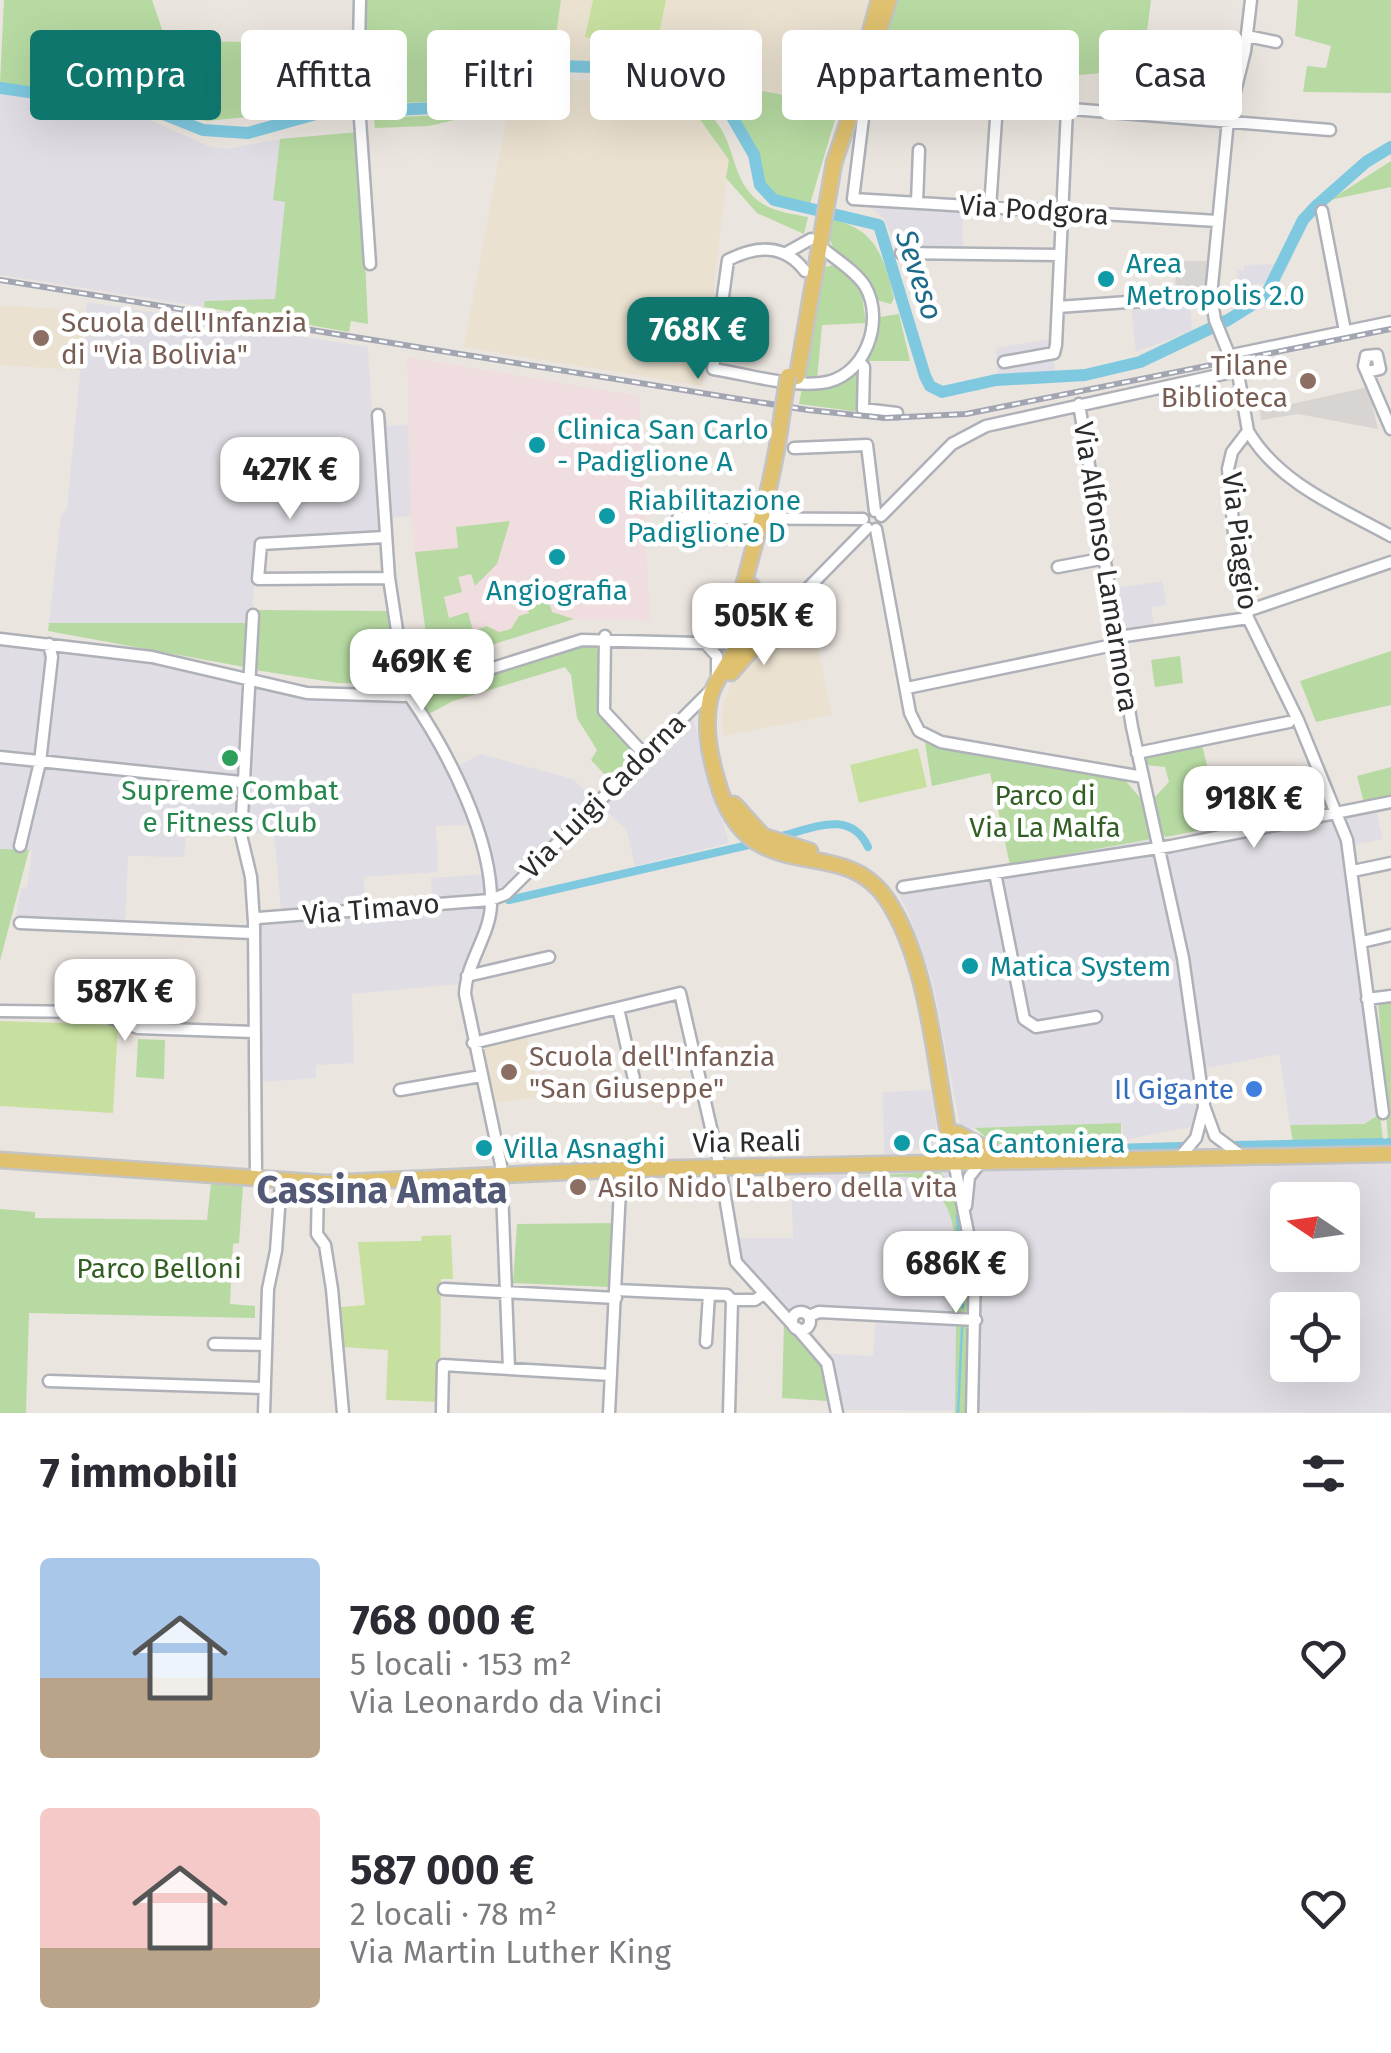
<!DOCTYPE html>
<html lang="it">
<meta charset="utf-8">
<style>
body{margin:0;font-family:"Fira Sans",sans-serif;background:#f2f2f3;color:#2b2b33;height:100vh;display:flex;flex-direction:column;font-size:38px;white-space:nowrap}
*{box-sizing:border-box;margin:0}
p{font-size:32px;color:#7c7c81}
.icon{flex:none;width:55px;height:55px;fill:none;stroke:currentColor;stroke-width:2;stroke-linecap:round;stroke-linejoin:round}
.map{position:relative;height:1413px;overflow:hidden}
.sheet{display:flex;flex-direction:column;background:#fff;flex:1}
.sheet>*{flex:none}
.top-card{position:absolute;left:30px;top:30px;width:1332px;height:90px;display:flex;gap:20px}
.needle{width:65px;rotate:283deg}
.fabs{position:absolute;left:1270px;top:1182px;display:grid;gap:20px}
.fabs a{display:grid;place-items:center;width:90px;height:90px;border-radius:10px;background:#fff;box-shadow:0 10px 40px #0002;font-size:50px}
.price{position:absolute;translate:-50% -85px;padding:0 22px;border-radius:20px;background:#fff;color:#222;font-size:32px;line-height:65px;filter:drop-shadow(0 2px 5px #0008)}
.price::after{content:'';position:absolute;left:50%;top:60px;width:30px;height:22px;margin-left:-15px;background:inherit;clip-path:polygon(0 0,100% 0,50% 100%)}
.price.current{background:#0f766e;color:#fff}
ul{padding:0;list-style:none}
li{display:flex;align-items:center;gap:30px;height:250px;padding:0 40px}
li span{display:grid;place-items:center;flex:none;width:280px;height:200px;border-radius:10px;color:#555}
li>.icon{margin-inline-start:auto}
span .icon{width:120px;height:120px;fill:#fffc;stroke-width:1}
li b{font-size:42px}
h2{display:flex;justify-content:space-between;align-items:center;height:120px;padding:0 40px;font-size:42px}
.pill{padding:0 35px;border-radius:10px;background:#fff;box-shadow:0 10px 40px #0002;font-size:35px;line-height:90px}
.pill.current{background:#0f766e;color:#fff}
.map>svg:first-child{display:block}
</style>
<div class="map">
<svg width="1391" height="1413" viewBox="0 0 1391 1413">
<rect width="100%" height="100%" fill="#ebe5df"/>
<path fill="#e0dee4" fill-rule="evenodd" d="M0,94L132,112L208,146L226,149L280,139L273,199L285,201L275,300L205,301L204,307L0,275Z
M866,203L963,209V251L896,250L885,220Z
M1277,264L1266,284H1237V271L1244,270V265Z
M1190,300L1192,331L1136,352L1131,305Z
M87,302L368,347L372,412H383L389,426L408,425L411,516L384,518V535L258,541L251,623H49L61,516L67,508Z
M1050,339L1055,371L998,375L996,348Z
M1162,581L1167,605L1151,607L1155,629L1120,634L1113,589Z
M0,643L149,664L313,697L414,705L447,772L480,754L573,779L593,798L493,895L469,979L461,984L352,994L354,1063L316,1065V1078L263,1082L260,921L282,919L274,833L243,834V825L187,822L184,857L128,856L125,925L15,921L21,888L27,887L32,851L0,849ZM475,825L486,874L431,878L432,901L365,907L364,877L438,872L436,826Z
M690,708L729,843L635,866L627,830L599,804Z
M1375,807L1383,839L1350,846L1380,1114L1365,1124L1290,1125L1279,1054L1203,1069L1178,911L1163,849Z
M1151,839L1157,845L1171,915L1202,1105L1196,1126L1124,1140L1121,1123L961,1129L933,983L908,912L895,888Z
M931,1090L940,1153L912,1148L908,1154H884L883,1092Z
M1391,1164V1413L834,1410L819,1353L873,1356L876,1314L809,1316L781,1310L746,1276L732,1238H793L791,1168L978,1171ZM1288,1200H1342V1255H1288ZM1288,1310H1342V1365H1288Z"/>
<path fill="#eae1d0" d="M561,0H872L839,106L636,63L607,59L552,63Z
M564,79L641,86L678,102L696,114L729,160L702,386L464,347L509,104L543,83Z
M0,305L85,311L80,370L0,365Z
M807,598L832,715L723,736L722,710L731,684Z
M526,1034L539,1096L493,1104L480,1045Z"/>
<path fill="#f0dddf" d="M407,357L639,396L650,620L574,619L430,664L411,521Z"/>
<path fill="#b7daa2" d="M4,0H152L166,41L333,43L329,76L335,94L353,93L355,107L206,121L147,101L11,86L0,83Z
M365,0H561L552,63L445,101L364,105Z
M895,0H1151L1147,31H1139L1134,70L1057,77L873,63Z
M1298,0H1391V93L1303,92L1307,66L1326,68L1331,46L1295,36Z
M677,74L839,106L810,204L786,201L767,189L755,147L736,113Z
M543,83L493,111L429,126L375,128L374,118L449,115Z
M678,102C746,114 719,177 763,204C776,212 793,214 808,217L804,234L757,213L726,178L729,160L696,114Z
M359,132L368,324L351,321L349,332L204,307L205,301L275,299L285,202L273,200L280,139Z
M1391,161V187L1330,200Z
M829,219C875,227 884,256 894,298L891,304L876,300C864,260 824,267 829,219Z
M834,265L861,289L866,323L822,325L817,380L803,378L821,268Z
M899,314L910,361H867L876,344L880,317Z
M858,371L860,412L799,404L802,387L834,386Z
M510,521L497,564L475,586L471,574L458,577L462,592L444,597L449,618L468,612L473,631L487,626L499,632L511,629L519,616L529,613L524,594L545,587L552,612L574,619L430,664L415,552L458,548L456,527Z
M259,610L388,611L401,684L338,683L255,670Z
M49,623H248L244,667L48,631Z
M595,645L599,652L598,713L629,748L630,758L610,780L591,760L597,750L577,718L571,675L565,667L453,701L427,715L424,703L434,691L575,647Z
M1391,651V705L1316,722L1300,681Z
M1180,656L1183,683L1155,687L1151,660Z
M925,743L1123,778L1142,800L1151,839L1010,865L990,773L932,786Z
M1202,745L1222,826L1166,837L1162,834L1153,799L1169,782L1165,767L1145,765L1143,755Z
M1391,767V797L1364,803L1357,776Z
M0,849L29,850L0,961Z
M1391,1000V1140H1388L1378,1001Z
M138,1039L165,1040L164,1079L136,1077Z
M1380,1114L1383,1140L1293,1142L1290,1125L1364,1124Z
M1121,1123V1142L994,1144L975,1128Z
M940,1172C960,1192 979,1286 967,1312H952V1303L956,1302C955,1259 963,1217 931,1185H914L913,1177L856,1176Z
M211,1184L243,1186L239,1243L233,1244L230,1304L255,1306V1318L29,1313L26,1413H0V1209L35,1212V1218L207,1220Z
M615,1223L608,1287L513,1283L517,1224Z
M784,1322L824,1366L827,1401L782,1398Z
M956,1324L967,1326L971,1334L966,1413H955Z"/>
<path fill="#c7e09f" d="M593,0H666L655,52L585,37Z
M918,748L927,787L859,803L850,765Z
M0,1021L118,1025L113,1113L0,1106Z
M451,1235L453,1279H441L440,1402L386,1400L388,1350L343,1347L341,1307L365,1305L358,1242L421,1241L422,1236Z"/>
<path fill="#d8d4d1" d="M1176,261H1207L1204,290L1175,294Z
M1368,387L1378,429L1298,414L1261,420L1260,411Z"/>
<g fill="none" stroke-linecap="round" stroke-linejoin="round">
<path stroke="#7fc9e0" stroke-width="2.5" d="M957,1216L963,1308
M958,1413L962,1328"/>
<path stroke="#7fc9e0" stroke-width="8" d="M778,837C812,829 850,808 868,847
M509,900L753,844
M1388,1142H1391
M1234,1145L1382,1142
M1003,1151L1181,1146"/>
<path stroke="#7fc9e0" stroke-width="12" d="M0,88L153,110L203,130L248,133L316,114L453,107L476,102L554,66L635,68L697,93L731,115L754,155L760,185L774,200L879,225L925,376L930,386L942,392L996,380L1085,375L1140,362L1228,320L1265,297L1303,220L1315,207L1366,162L1391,147"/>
<g stroke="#afb1b9" stroke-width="15">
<path id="minor" d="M360,0L358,90L370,264
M1251,0L1245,51L1228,120L1211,296L1215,320L1239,379L1248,431C1278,483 1340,508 1391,536
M1247,36L1276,42
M850,91L1330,130
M866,94L853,199L1217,221
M917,203L919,150
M990,208L997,104
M1322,211L1345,331
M786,253L811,239
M901,253L1059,255
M805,271C784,243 756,246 728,260L713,369C747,374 787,387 821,383C864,379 886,322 865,286C855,270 833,258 819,245
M1058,307L1211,296
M1232,355L1391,322
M860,362L864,367L863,409L897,413
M1004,362L1054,353L1056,345L1067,109
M1367,372L1380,369L1377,355L1366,356L1364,366L1391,429
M1079,404L1132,727L1183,958L1204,1106L1215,1136L1242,1156
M378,415L389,578L406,689
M1248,431L1232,452L1228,469L1237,566L1248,618L1298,720L1347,840L1383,1113
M794,448L867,445L875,511
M881,516L952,444L986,426L1237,371
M678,518L863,519
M876,529L910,713L919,731L941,742L1143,777
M385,537L261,544L258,579L389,578
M1058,567L1106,558
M1247,611L1391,562
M253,615L241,835L251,877L254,922L256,1179
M765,632L867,528
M605,636L604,711L643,753
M1118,637L1248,618
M0,639L152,657L307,693L404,696
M705,643L717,656V675
M907,688L1118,644
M413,693L582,640L737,644
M411,698C448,752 493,839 491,905C490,935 466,963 465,994L501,1165L509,1368
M1137,753L1289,722
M0,757L241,782
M20,846L40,762L52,657L49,644
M1353,871L1391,863
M995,873L1024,1019L1036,1027L1096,1017
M903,887L1171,846L1391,802
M254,922L258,918L490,900L506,894L713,688
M20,923L252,933
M1362,942L1391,935
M467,976L549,957
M1367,999L1391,996
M618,1008L635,1084
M0,1011L96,1012L138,1028L253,1032
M473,1043L680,993L720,1167L736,1262L793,1325
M400,1090L481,1076
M1179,1158L1196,1138L1204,1107
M954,1162L975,1268L972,1413
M318,1183L317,1234L325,1245L332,1289L343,1413
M966,1206L969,1177L981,1162
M444,1289L616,1298
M616,1290L727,1295L732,1300H755L762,1295
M792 1321a9 9 0 1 1 18 0a9 9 0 1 1-18 0Z
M809,1316L819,1312L976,1320
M797,1328L827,1363L837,1413
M706,1342L709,1294
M214,1344L266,1345
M49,1381L265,1388
M264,1413L268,1289L276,1251L281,1181
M442,1413L443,1365L611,1375
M609,1413L621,1169
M729,1413L732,1300"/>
</g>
<g stroke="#c4c4c4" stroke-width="19">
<path id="major" d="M869,36L879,0
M797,377L834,163L889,0
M752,586L753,617
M745,617L758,620L765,632L761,644L745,649
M737,644C731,664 715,677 710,698C704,726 709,753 717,780C748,895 839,830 886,898C932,965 936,1083 954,1162
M737,644L733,629C741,615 739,601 744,584C759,527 775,473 782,414
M731,673L752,649
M734,804L763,836L810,851
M957,1133L1002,1157
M0,1160L326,1183L631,1169L1391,1154"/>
</g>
<use href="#minor" stroke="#fff" stroke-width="10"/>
<use href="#major" stroke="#dfc16f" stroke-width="14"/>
<g stroke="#a2a5b2" stroke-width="6">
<path id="rail" d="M0,280L808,410L885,418L966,414L1391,329"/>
</g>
<use href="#rail" stroke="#fff" stroke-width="2.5" stroke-dasharray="8" stroke-linecap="butt"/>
<g stroke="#c4c4c4" stroke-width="19" stroke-linecap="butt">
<path id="major-bridge" d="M782,414L788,376"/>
</g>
<use href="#major-bridge" stroke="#dfc16f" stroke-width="14"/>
</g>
<g fill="#0f9aa8" stroke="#fff" stroke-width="4">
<circle cx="1106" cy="279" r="10"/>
<circle cx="537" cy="445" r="10"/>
<circle cx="607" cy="516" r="10"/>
<circle cx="557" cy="557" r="10"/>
<circle cx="970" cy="966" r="10"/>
<circle cx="902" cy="1143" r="10"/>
<circle cx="484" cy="1148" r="10"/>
</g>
<g fill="#8d6e63" stroke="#fff" stroke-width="4">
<circle cx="41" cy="338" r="10"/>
<circle cx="1308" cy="381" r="10"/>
<circle cx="509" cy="1072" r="10"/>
<circle cx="578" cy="1187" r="10"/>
</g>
<circle fill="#2e9e5b" stroke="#fff" stroke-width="4" cx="230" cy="758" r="10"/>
<circle fill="#3f7fe0" stroke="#fff" stroke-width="4" cx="1254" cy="1089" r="10"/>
<g text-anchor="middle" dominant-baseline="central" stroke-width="9" stroke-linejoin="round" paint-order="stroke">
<g font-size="28" fill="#2b2b2b" stroke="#fff">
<text transform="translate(1034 210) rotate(4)">Via Podgora</text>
<text transform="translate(1240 541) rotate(83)">Via Piaggio</text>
<text transform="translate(1106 567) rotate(81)">Via Alfonso Lamarmora</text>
<text transform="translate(603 796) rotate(-45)">Via Luigi Cadorna</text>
<text transform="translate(371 909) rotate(-5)">Via Timavo</text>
<text transform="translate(747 1142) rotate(-1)">Via Reali</text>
</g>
<g font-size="28" fill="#0d838f" stroke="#fff" text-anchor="start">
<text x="1126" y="263">Area<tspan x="1126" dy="32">Metropolis 2.0</tspan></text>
<text x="557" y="429">Clinica San Carlo<tspan x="557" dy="32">- Padiglione A</tspan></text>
<text x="627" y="500">Riabilitazione<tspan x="627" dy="32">Padiglione D</tspan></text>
<text x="557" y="590" text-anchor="middle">Angiografia</text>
<text x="990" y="966">Matica System</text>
<text x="922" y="1143">Casa Cantoniera</text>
<text x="504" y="1148">Villa Asnaghi</text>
</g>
<g font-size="28" fill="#785e54" stroke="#fff" text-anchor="start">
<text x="61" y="322">Scuola dell'Infanzia<tspan x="61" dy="32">di "Via Bolivia"</tspan></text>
<text x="1288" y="365" text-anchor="end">Tilane<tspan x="1288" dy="32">Biblioteca</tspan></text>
<text x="529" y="1056">Scuola dell'Infanzia<tspan x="529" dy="32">"San Giuseppe"</tspan></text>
<text x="598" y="1187">Asilo Nido L'albero della vita</text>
</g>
<g font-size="28" fill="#27864d" stroke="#fff">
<text x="230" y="790">Supreme Combat<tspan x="230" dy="32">e Fitness Club</tspan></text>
</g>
<g font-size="28" fill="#325f24" stroke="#fff">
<text x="1045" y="795">Parco di<tspan x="1045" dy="32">Via La Malfa</tspan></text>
<text x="159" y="1268">Parco Belloni</text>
</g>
<g font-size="28" fill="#366cbe" stroke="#fff" text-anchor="end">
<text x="1234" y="1089">Il Gigante</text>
</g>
<g font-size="30" font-style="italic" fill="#1e6a8b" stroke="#fff">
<text transform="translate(919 275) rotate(72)">Seveso</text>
</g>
<g font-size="38" font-weight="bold" fill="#515976" stroke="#fff">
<text x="382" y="1190">Cassina Amata</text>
</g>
</g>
</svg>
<div class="fabs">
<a><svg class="needle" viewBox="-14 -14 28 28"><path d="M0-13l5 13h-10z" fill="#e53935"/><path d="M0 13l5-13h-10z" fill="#7c7c81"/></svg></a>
<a><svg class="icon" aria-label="locate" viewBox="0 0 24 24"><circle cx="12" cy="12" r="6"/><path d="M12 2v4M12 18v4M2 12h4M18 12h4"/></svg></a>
</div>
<b class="price current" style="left:698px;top:382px">768K €</b>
<b class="price" style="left:290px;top:522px">427K €</b>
<b class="price" style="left:764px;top:668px">505K €</b>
<b class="price" style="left:422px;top:714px">469K €</b>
<b class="price" style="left:1254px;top:851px">918K €</b>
<b class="price" style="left:125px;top:1044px">587K €</b>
<b class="price" style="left:956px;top:1316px">686K €</b>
<div class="top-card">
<a class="pill current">Compra</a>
<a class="pill">Affitta</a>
<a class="pill">Filtri</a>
<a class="pill">Nuovo</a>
<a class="pill">Appartamento</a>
<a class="pill">Casa</a>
</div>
</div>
<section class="sheet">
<h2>7 immobili<svg class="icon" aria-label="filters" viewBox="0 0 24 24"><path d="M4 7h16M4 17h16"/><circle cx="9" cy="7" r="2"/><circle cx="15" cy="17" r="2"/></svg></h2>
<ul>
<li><span style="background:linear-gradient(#a9c7e8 60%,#b9a48a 0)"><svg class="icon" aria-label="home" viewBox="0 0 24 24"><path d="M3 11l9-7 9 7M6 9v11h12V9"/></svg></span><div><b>768 000 €</b><p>5 locali · 153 m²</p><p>Via Leonardo da Vinci</p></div><svg class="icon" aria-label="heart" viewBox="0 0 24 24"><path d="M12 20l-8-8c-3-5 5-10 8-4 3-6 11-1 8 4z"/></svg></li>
<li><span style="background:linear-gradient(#f6c9c9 70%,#b9a48a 0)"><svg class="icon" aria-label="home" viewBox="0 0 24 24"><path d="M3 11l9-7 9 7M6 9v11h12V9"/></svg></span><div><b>587 000 €</b><p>2 locali · 78 m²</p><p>Via Martin Luther King</p></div><svg class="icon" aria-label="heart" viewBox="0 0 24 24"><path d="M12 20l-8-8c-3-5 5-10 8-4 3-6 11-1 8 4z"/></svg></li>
</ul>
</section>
